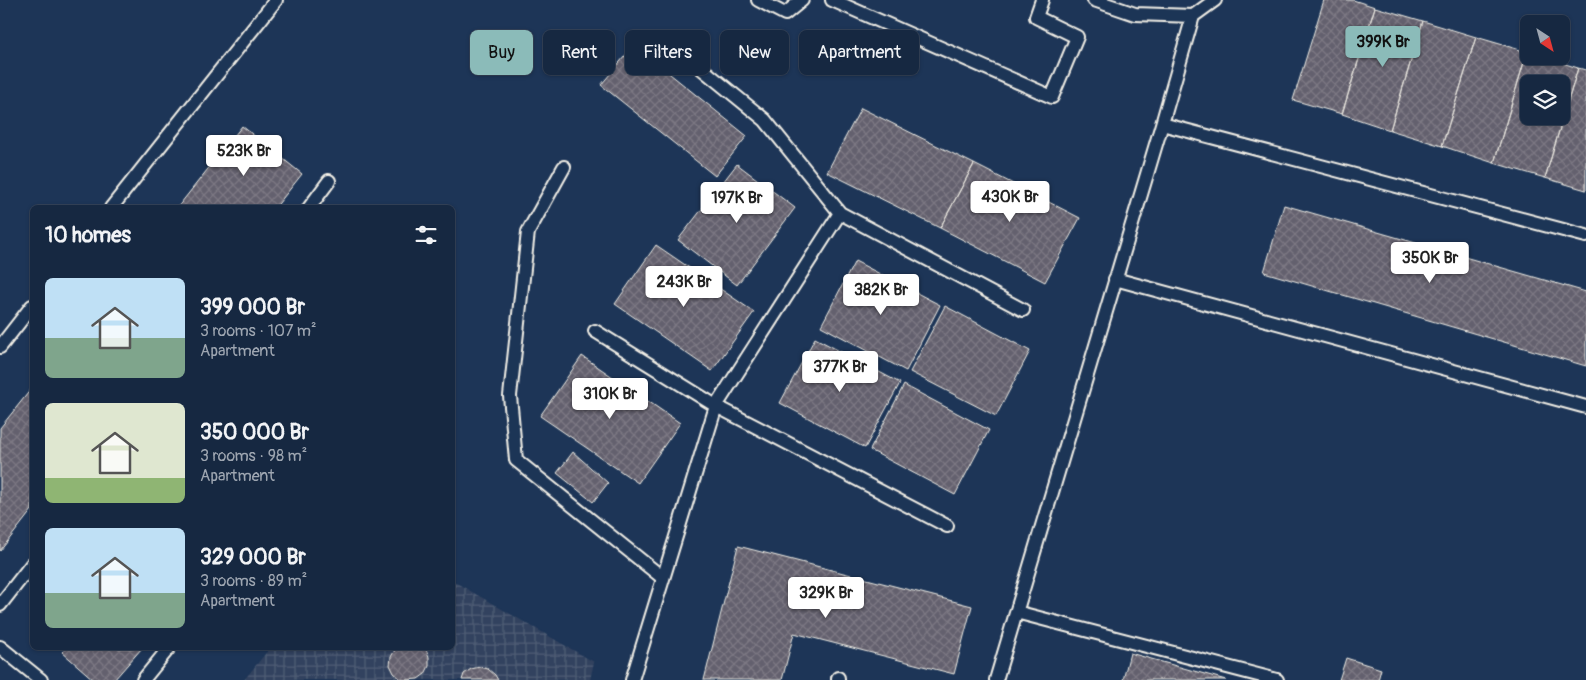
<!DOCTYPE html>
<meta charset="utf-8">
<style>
body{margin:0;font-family:Pangolin,sans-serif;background:#1f3048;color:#f1f3f6;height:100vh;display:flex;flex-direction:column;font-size:19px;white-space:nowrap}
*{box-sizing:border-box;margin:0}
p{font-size:16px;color:#9ea6b1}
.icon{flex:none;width:28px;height:28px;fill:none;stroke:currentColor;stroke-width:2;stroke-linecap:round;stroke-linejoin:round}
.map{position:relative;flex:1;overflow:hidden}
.details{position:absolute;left:30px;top:205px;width:425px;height:445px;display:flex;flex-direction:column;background:#162841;border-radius:8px;box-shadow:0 1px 4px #0004,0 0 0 1px #35445a}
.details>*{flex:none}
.banner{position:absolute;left:470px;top:30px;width:475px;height:45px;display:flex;gap:10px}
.needle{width:32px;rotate:144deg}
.fabs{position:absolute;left:1520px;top:15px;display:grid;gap:10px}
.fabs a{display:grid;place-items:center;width:50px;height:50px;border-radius:8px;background:#162841;box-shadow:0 1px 4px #0004,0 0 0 1px #35445a;font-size:25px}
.price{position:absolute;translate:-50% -42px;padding:0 11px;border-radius:5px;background:#fff;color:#222;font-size:16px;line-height:32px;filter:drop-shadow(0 1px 2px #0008)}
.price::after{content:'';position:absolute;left:50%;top:30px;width:15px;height:11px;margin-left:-8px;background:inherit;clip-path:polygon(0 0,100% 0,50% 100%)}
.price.current{background:#8bbbb9;color:#111}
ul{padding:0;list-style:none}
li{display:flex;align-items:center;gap:15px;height:125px;padding:0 15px}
li span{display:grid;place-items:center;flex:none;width:140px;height:100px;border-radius:8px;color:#555}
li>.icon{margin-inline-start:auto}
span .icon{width:60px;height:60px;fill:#fffc;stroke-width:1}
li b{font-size:21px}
h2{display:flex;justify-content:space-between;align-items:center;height:60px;padding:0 15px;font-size:21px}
.tag{padding:0 18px;border-radius:8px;background:#162841;box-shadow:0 1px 4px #0004,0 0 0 1px #35445a;font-size:18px;line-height:45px}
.tag.current{background:#8bbbb9;color:#111}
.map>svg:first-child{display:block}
</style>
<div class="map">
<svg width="1586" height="680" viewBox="0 0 1586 680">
<defs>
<pattern id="industrial-grid" width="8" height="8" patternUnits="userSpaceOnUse" patternTransform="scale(1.25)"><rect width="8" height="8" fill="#32425e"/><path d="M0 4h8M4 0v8" fill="none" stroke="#505e75"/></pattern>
<pattern id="building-cross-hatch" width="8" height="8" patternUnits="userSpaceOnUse" patternTransform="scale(1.25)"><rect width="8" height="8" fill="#64616e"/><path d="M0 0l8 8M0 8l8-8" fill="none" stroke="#7b7883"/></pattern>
</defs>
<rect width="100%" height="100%" fill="#1d3557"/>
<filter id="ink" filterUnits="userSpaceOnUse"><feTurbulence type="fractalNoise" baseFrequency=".02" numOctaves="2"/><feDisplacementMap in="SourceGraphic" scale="10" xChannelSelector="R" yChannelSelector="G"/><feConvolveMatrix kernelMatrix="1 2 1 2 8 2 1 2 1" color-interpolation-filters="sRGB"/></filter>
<g filter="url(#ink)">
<path fill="url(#industrial-grid)" d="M453,581L594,662L590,680H244L270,648H452Z"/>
<path fill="url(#building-cross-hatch)" stroke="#f4f1e8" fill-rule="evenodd" d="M1324,0H1353L1375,7L1342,114L1293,100Z
M1375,7L1423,21L1390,130L1342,114Z
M1423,21L1476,37L1442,146L1390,130Z
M1476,37L1527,52L1494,163L1442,146Z
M634,45L747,136L715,176L601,85Z
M1527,52L1529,53V56H1540L1578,68L1545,178L1494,163ZM1529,84H1561V116H1529Z
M1578,68L1586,70V190L1545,178Z
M861,108L974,164L940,228L827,172Z
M242,126L302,174L275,208H177Z
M737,164L795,208L737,285L678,240Z
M974,164L1080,218L1045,282L940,228Z
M1284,205L1586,292V366L1264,272Z
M656,245L754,312L712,371L615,304Z
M855,261L940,305L906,371L821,326Z
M945,306L1030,351L996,416L910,372Z
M815,338L900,383L865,448L780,403Z
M582,356L680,423L638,483L540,416Z
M904,385L989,430L955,495L870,450Z
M32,388V510L0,551V428Z
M573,452L608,483L593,502L557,473Z
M738,546L972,606L954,674L794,633L782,680H704Z
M66,648H142L114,680H94L62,652Z
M396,648H424L426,649L429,657V666L425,674L418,679L405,680L401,679L394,673L390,665L391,657Z
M1130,653L1226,680H1123Z
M1346,658L1381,669L1378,680H1339Z
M480,667L488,669L495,675L498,680H462L464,674L471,669Z"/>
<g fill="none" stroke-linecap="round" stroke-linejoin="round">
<g stroke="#f4f1e8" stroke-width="16">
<path id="service" d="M758,0L785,14L802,0
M832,0L1052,97L1077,37L1036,17L1042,0
M1094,0L1135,14L1193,16L1215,0
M679,50L765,120L840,213
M1162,124L1586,236
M564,167L528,232L510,396L516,460L663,578
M111,208L276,0
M309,208L329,181
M1115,279L1586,407
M595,331L716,406L632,680
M0,347L32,306
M947,526L716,406L840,213L1023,310
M0,605L32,564
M1016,612L1277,680
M0,647L41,680
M143,680L169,648
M838,680V678
M996,680L1162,124L1193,16"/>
</g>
<use href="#service" stroke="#1d3557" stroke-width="12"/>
</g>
</g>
</svg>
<div class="fabs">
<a><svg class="needle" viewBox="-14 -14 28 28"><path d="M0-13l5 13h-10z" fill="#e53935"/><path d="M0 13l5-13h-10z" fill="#9ea6b1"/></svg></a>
<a><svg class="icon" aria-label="layers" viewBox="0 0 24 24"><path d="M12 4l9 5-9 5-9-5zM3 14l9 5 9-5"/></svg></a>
</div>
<b class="price current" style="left:1383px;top:68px">399K Br</b>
<b class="price" style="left:244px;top:177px">523K Br</b>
<b class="price" style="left:1010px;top:223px">430K Br</b>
<b class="price" style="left:737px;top:224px">197K Br</b>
<b class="price" style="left:1430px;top:284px">350K Br</b>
<b class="price" style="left:684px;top:308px">243K Br</b>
<b class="price" style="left:881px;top:316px">382K Br</b>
<b class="price" style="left:840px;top:393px">377K Br</b>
<b class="price" style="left:610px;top:420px">310K Br</b>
<b class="price" style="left:826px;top:619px">329K Br</b>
<div class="banner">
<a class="tag current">Buy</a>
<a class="tag">Rent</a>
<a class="tag">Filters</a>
<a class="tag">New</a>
<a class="tag">Apartment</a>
</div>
<section class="details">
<h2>10 homes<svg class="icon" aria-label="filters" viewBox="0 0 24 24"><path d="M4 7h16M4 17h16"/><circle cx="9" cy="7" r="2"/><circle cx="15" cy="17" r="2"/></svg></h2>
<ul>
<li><span style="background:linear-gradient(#bfe0f5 60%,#7fa58c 0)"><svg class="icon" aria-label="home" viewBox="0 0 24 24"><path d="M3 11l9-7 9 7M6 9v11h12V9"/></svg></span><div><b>399 000 Br</b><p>3 rooms · 107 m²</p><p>Apartment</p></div></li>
<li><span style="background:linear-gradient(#dfe7d0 75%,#8fb573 0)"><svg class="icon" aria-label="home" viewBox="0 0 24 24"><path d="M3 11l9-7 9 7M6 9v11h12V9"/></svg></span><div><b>350 000 Br</b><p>3 rooms · 98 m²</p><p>Apartment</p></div></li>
<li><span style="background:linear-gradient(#bfe0f5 65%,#7fa58c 0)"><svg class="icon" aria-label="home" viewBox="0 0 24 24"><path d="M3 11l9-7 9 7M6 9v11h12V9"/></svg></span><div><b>329 000 Br</b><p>3 rooms · 89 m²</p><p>Apartment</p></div></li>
</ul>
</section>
</div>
